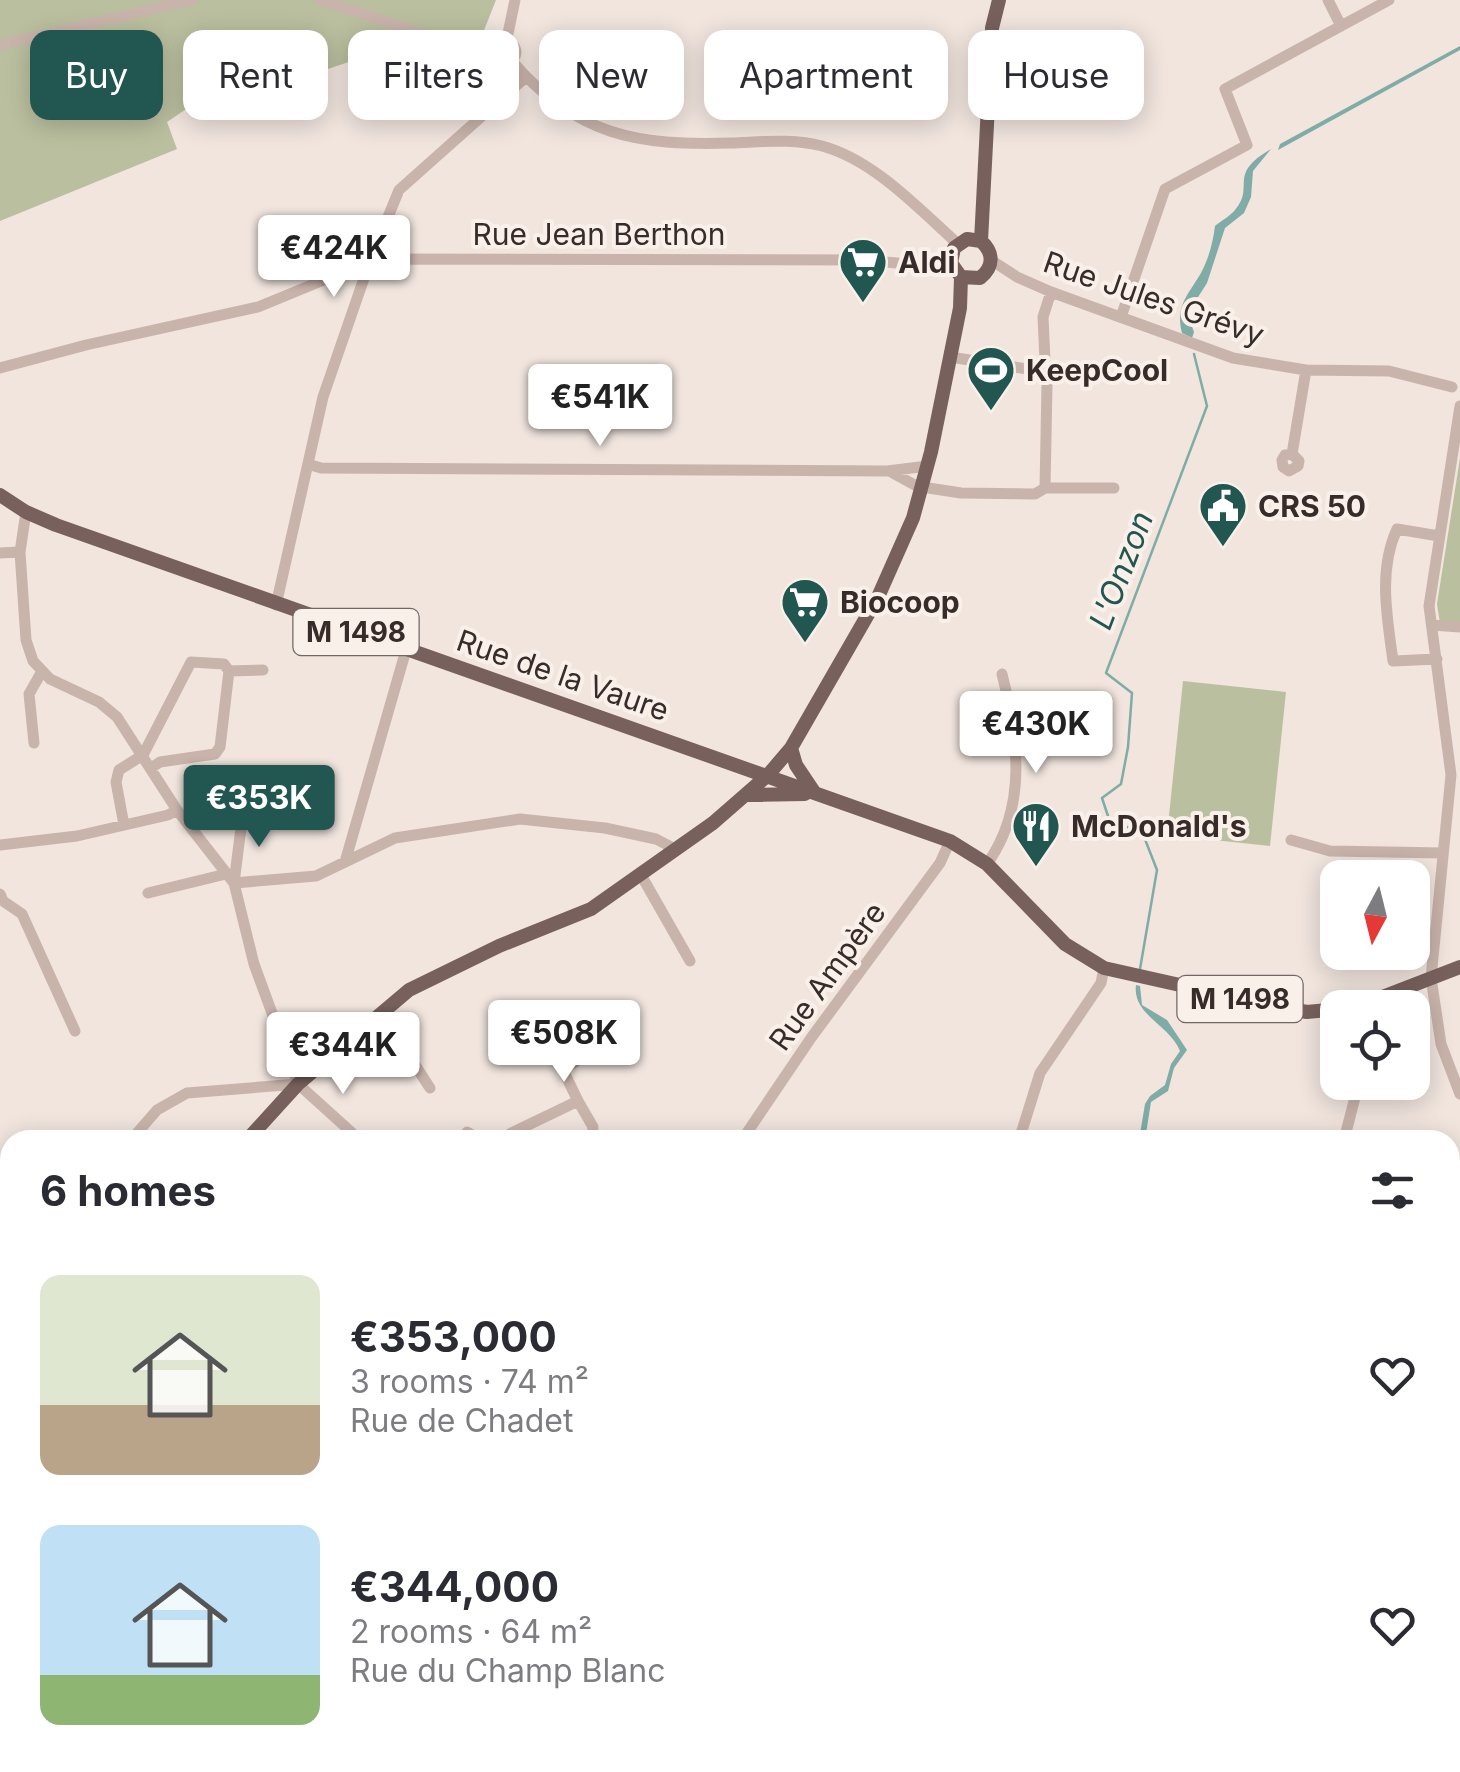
<!DOCTYPE html>
<meta charset="utf-8">
<style>
body{margin:0;font-family:Inter,sans-serif;background:#f2f2f3;color:#2b2b33;height:100vh;display:flex;flex-direction:column;font-size:38px;white-space:nowrap}
*{box-sizing:border-box;margin:0}
p{font-size:32px;color:#7c7c81}
.icon{flex:none;width:55px;height:55px;fill:none;stroke:currentColor;stroke-width:2;stroke-linecap:round;stroke-linejoin:round}
.map{position:relative;flex:1;overflow:hidden}
.details{position:absolute;left:0px;top:1130px;width:1460px;height:642px;display:flex;flex-direction:column;background:#fff;border-radius:30px 30px 0 0;box-shadow:0 5px 25px #0003}
.details>*{flex:none}
.guide{position:absolute;left:30px;top:30px;width:1400px;height:90px;display:flex;gap:20px}
.needle{width:65px;rotate:187deg}
.tools{position:absolute;left:1320px;top:860px;display:grid;gap:20px}
.tools a{display:grid;place-items:center;width:110px;height:110px;border-radius:20px;background:#fff;box-shadow:0 5px 25px #0003;font-size:50px}
.price{position:absolute;translate:-50% -85px;padding:0 22px;border-radius:10px;background:#fff;color:#222;font-size:32px;line-height:65px;filter:drop-shadow(0 2px 5px #0008)}
.price::after{content:'';position:absolute;left:50%;top:60px;width:30px;height:22px;margin-left:-15px;background:inherit;clip-path:polygon(0 0,100% 0,50% 100%)}
.price.on{background:#225651;color:#fff}
ul{padding:0;list-style:none}
li{display:flex;align-items:center;gap:30px;height:250px;padding:0 40px}
li span{display:grid;place-items:center;flex:none;width:280px;height:200px;border-radius:20px;color:#555}
li>.icon{margin-inline-start:auto}
span .icon{width:120px;height:120px;fill:#fffc;stroke-width:1}
li b{font-size:42px}
h2{display:flex;justify-content:space-between;align-items:center;height:120px;padding:0 40px;font-size:42px}
.tag{padding:0 35px;border-radius:20px;background:#fff;box-shadow:0 5px 25px #0003;font-size:35px;line-height:90px}
.tag.on{background:#225651;color:#fff}
.map>svg:first-child{display:block}
</style>
<div class="map">
<svg width="1460" height="1772" viewBox="0 0 1460 1772">
<rect width="100%" height="100%" fill="#f1e5de"/>
<path fill="#babf9f" d="M0,0H496L468,71L393,47L251,95L235,76L167,122L177,149L0,221Z
M1460,458V624L1440,623L1437,604Z
M1183,681L1286,692L1270,846L1167,835Z"/>
<path fill="#7faca7" d="M1460,46V50L1278,150L1280,144Z
M1271,149L1253,171L1251,197L1244,213L1225,228L1207,283L1191,308L1189,318L1194,332L1192,338L1182,333C1175,306 1188,295 1201,273C1209,258 1213,242 1215,226C1221,221 1230,216 1235,210C1256,186 1226,175 1271,149Z
M1136,985L1140,986L1142,1005L1167,1020L1187,1050L1174,1068L1168,1091L1151,1102L1145,1140H1139L1145,1104L1150,1096L1165,1085L1171,1064L1180,1051C1170,1025 1132,1015 1136,985Z"/>
<g fill="none" stroke-linecap="round" stroke-linejoin="round">
<path stroke="#7faca7" stroke-width="2.5" d="M1140,969L1157,870L1141,829L1111,825L1102,798L1121,784L1128,747L1132,693L1106,673L1207,406L1194,354
M1145,1772L1146,1762"/>
<path stroke="#c9b4ab" stroke-width="11" d="M320,0L463,47L497,52
M1328,0L1341,26
M506,43L515,0
M498 52a9 9 0 1 1 18 0a9 9 0 1 1-18 0Z
M0,45L192,0
M512,61C576,136 638,146 731,143C762,142 792,138 822,146C874,160 919,209 958,244
M991,260L1017,277L1051,292L1233,358L1306,370L1389,371L1452,387
M1121,317L1165,189L1247,145L1225,89L1389,0
M950,357L1040,371
M0,368L86,345L258,307L370,261L386,259L863,260L952,268
M1460,406L1429,606L1451,775L1431,978L1441,1044L1460,1094
M1292,454L1299,461L1298,466L1289,471L1283,467L1282,460L1285,455L1292,454L1306,370
M308,464L321,468L887,471L928,466
M891,472L922,489
M922,487L961,493L1035,494L1045,488H1114
M1045,488L1047,384L1040,371L1045,361L1043,317L1051,292
M26,512L20,552L26,640L33,661L50,679L99,702L117,717L177,810L234,883L254,964L298,1084L360,1140
M0,553L20,552
M276,605L323,397L370,261L399,190L526,77
M1432,625L1460,627
M1437,659L1393,661C1387,617 1378,570 1397,529L1439,536
M229,671L263,670
M34,743L29,694L41,673
M124,825L116,782L119,770L143,755L191,662L224,664L229,671L220,747L215,754L160,762L151,768
M1291,840L1330,851L1443,853
M0,845L77,836L168,815L177,810
M345,862L406,650
M987,864C1028,807 1018,738 1002,674
M641,875L690,961
M234,883L316,876L395,838L520,819L605,828L656,839L677,850
M234,883L243,812
M148,893L226,874
M0,894L3,901L22,914L75,1031
M382,1014L430,1088
M573,1016L590,1052L563,1070L578,1101
M467,1132L481,1140
M131,1140L157,1110L187,1093L298,1084
M497,1140L578,1101L593,1127L592,1140
M742,1140L811,1038L940,863L950,841
M1019,1140L1040,1073L1101,983L1104,968
M1344,1140L1359,1082
M0,1203L10,1197
M1450,1273L1460,1266
M0,1370L10,1369
M1450,1454H1460
M0,1465L10,1482
M0,1498L10,1490
M0,1511L10,1526
M1450,1660L1460,1658
M380,1762L381,1772
M444,1762L445,1772
M1358,1762L1361,1772
M540,1772L546,1762
M686,1772L690,1762
M899,1772L903,1762"/>
<path stroke="#78615c" stroke-width="14" d="M981,241L967,239L954,248L951,263L961,277L980,278C994,267 994,253 981,241L992,28L999,0
M0,495L26,512L56,525L950,841L987,864L1065,944L1104,968L1278,1007L1307,1012L1338,1009
M791,748L796,765L814,792
M746,795L805,794
M1344,1008L1372,1001L1460,967
M247,1140L298,1084L409,990L499,946L591,909L713,823L768,775L791,748L878,597L913,518L931,452L960,308L961,277
M47,1762L53,1772
M25,1772L31,1762"/>
</g>
<defs>
<g id="supermarket-pin" transform="scale(2.5)"><path d="M0 17L-7.5 6A9.5 9.5 0 1 1 7.5 6Z" fill="#225651" stroke="#f9f0ea"/><path d="M-6-5.5h2.5l.6 2H6L4.5 2H-2.5L-4.4-4H-6ZM-1.5 3.2a1.3 1.3 0 1 0 .1 0ZM3 3.2a1.3 1.3 0 1 0 .1 0Z" fill="#fff"/></g>
<g id="stadium-pin" transform="scale(2.5)"><path d="M0 17L-7.5 6A9.5 9.5 0 1 1 7.5 6Z" fill="#225651" stroke="#f9f0ea"/><path d="M0-5a6.5 5 0 1 0 0 10a6.5 5 0 1 0 0-10ZM-3.5-1.8h7v3.6h-7Z" fill="#fff"/></g>
<g id="civic-pin" transform="scale(2.5)"><path d="M0 17L-7.5 6A9.5 9.5 0 1 1 7.5 6Z" fill="#225651" stroke="#f9f0ea"/><path d="M-.6-6.5H3V-4.5H.6V-3L4-1V1h2V6H-6V1h2V-1L-.6-3ZM-1.2 2.5V6h2.4V2.5Z" fill="#fff"/></g>
<g id="restaurant-pin" transform="scale(2.5)"><path d="M0 17L-7.5 6A9.5 9.5 0 1 1 7.5 6Z" fill="#225651" stroke="#f9f0ea"/><path d="M-5-6h1v4h1v-4h1v4h1v-4h1v5L-1.5 .5V6h-2V.5L-5-1ZM5-6V6H3V1.5H1.5Q1.5-4 5-6Z" fill="#fff"/></g>
</defs>
<g fill-rule="evenodd">
<use href="#supermarket-pin" x="863" y="262"/>
<use href="#stadium-pin" x="991" y="370"/>
<use href="#civic-pin" x="1223" y="506"/>
<use href="#supermarket-pin" x="805" y="602"/>
<use href="#restaurant-pin" x="1036" y="826"/>
</g>
<g text-anchor="middle" dominant-baseline="central" stroke-width="8" stroke-linejoin="round" paint-order="stroke">
<g fill="#f9f0ea" stroke="#716764" stroke-width="2.5">
<rect x="293.5" y="609" width="125" height="46" rx="8"/>
<rect x="1177.5" y="976" width="125" height="46" rx="8"/>
</g>
<g font-size="28" font-weight="bold" fill="#372c2a">
<text x="356" y="632">M 1498</text>
<text x="1240" y="999">M 1498</text>
</g>
<g font-size="30" fill="#372c2a" stroke="#f9f0ea">
<text x="599" y="234">Rue Jean Berthon</text>
<text transform="translate(1154 298) rotate(19)">Rue Jules Grévy</text>
<text transform="translate(563 675) rotate(19)">Rue de la Vaure</text>
<text transform="translate(827 976) rotate(-54)">Rue Ampère</text>
</g>
<g font-size="30" font-weight="bold" fill="#372c2a" stroke="#f9f0ea" text-anchor="start">
<text x="898" y="262">Aldi</text>
<text x="1026" y="370">KeepCool</text>
<text x="1258" y="506">CRS 50</text>
<text x="840" y="602">Biocoop</text>
<text x="1071" y="826">McDonald's</text>
</g>
<g font-size="32" font-style="italic" fill="#225651" stroke="#f9f0ea">
<text transform="translate(1121 570) rotate(-69)">L'Onzon</text>
</g>
</g>
</svg>
<div class="tools">
<a><svg class="needle" viewBox="-14 -14 28 28"><path d="M0-13l5 13h-10z" fill="#e53935"/><path d="M0 13l5-13h-10z" fill="#7c7c81"/></svg></a>
<a><svg class="icon" aria-label="locate" viewBox="0 0 24 24"><circle cx="12" cy="12" r="6"/><path d="M12 2v4M12 18v4M2 12h4M18 12h4"/></svg></a>
</div>
<b class="price" style="left:334px;top:300px">€424K</b>
<b class="price" style="left:600px;top:449px">€541K</b>
<b class="price" style="left:1036px;top:776px">€430K</b>
<b class="price on" style="left:259px;top:850px">€353K</b>
<b class="price" style="left:564px;top:1085px">€508K</b>
<b class="price" style="left:343px;top:1097px">€344K</b>
<div class="guide">
<a class="tag on">Buy</a>
<a class="tag">Rent</a>
<a class="tag">Filters</a>
<a class="tag">New</a>
<a class="tag">Apartment</a>
<a class="tag">House</a>
</div>
<section class="details">
<h2>6 homes<svg class="icon" aria-label="filters" viewBox="0 0 24 24"><path d="M4 7h16M4 17h16"/><circle cx="9" cy="7" r="2"/><circle cx="15" cy="17" r="2"/></svg></h2>
<ul>
<li><span style="background:linear-gradient(#dfe7d0 65%,#b9a48a 0)"><svg class="icon" aria-label="home" viewBox="0 0 24 24"><path d="M3 11l9-7 9 7M6 9v11h12V9"/></svg></span><div><b>€353,000</b><p>3 rooms · 74 m²</p><p>Rue de Chadet</p></div><svg class="icon" aria-label="heart" viewBox="0 0 24 24"><path d="M12 20l-8-8c-3-5 5-10 8-4 3-6 11-1 8 4z"/></svg></li>
<li><span style="background:linear-gradient(#bfe0f5 75%,#8fb573 0)"><svg class="icon" aria-label="home" viewBox="0 0 24 24"><path d="M3 11l9-7 9 7M6 9v11h12V9"/></svg></span><div><b>€344,000</b><p>2 rooms · 64 m²</p><p>Rue du Champ Blanc</p></div><svg class="icon" aria-label="heart" viewBox="0 0 24 24"><path d="M12 20l-8-8c-3-5 5-10 8-4 3-6 11-1 8 4z"/></svg></li>
</ul>
</section>
</div>
